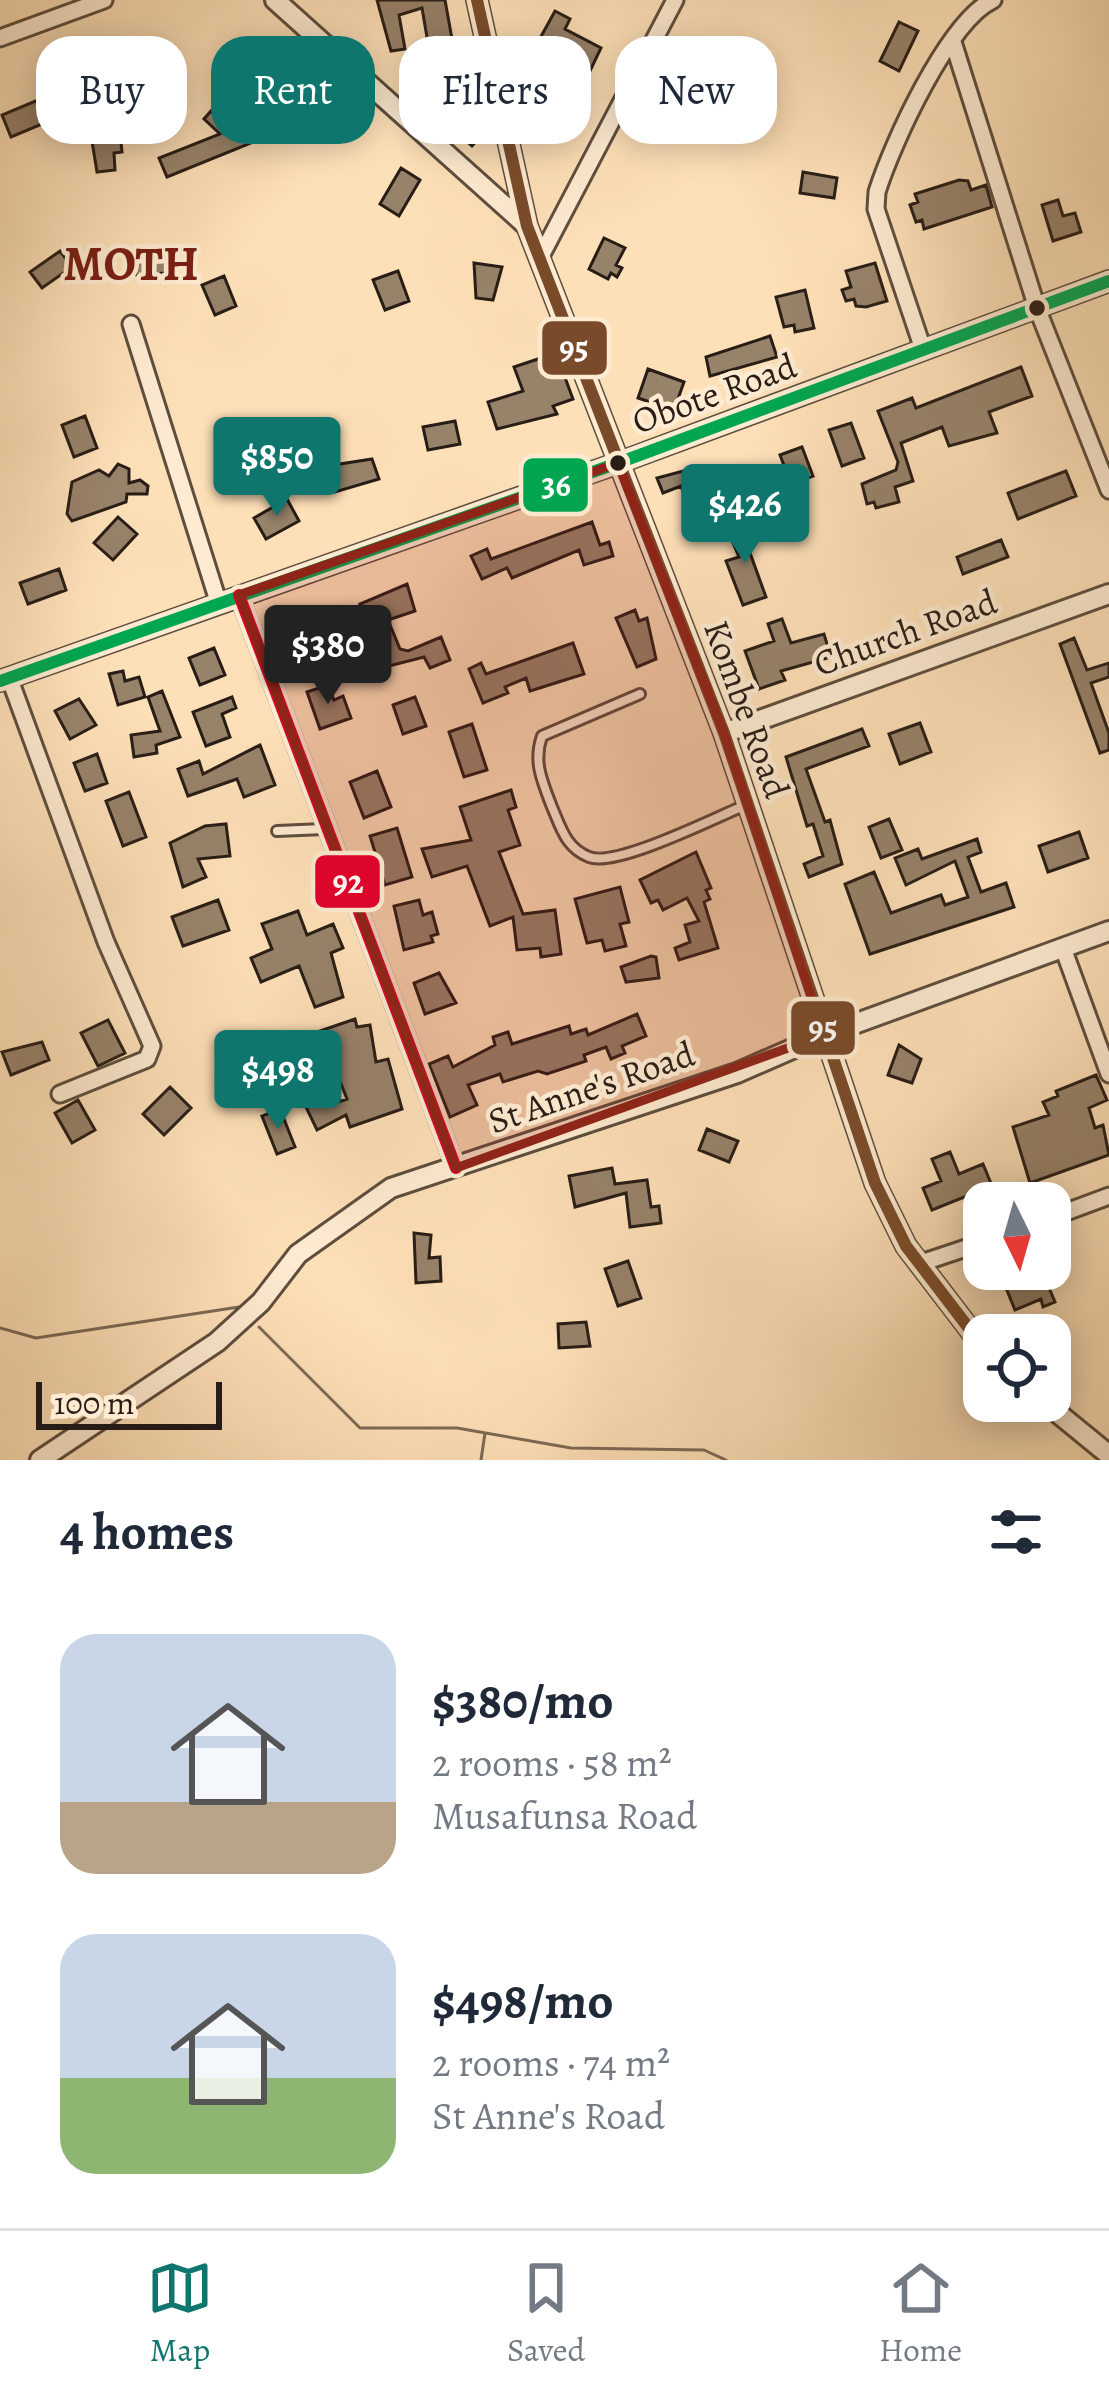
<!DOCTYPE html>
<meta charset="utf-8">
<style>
body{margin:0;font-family:Alegreya,serif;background:#f6f6f7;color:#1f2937;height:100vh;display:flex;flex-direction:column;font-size:45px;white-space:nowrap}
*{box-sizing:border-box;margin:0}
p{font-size:39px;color:#747a83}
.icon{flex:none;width:66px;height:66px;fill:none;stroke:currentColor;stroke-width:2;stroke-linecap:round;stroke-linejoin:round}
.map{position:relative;height:1460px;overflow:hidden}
.details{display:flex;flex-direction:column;background:#fff;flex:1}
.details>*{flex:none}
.guide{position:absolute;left:36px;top:36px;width:1038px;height:108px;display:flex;gap:24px}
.needle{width:78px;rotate:175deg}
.tools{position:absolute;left:963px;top:1182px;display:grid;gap:24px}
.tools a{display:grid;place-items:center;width:108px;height:108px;border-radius:24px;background:#fff;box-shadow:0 6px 30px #0003;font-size:60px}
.scale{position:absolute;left:36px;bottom:30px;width:186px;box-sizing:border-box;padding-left:12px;border:6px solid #281d16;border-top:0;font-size:33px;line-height:42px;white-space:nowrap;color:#281d16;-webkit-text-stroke:9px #feebd1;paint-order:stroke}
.price{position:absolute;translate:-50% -102px;padding:0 27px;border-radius:12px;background:#0f766e;color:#fff;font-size:39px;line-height:78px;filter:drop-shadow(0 3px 6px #0008)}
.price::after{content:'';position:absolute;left:50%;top:72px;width:36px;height:27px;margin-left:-18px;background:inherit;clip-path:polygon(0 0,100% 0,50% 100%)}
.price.selected{background:#222;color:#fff}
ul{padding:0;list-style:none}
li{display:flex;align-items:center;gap:36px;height:300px;padding:0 60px}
li span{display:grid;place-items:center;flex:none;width:336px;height:240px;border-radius:36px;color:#555}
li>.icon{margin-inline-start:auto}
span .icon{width:144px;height:144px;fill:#fffc;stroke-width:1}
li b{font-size:51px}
h2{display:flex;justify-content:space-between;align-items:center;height:144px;padding:0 60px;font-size:51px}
.tag{padding:0 42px;border-radius:36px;background:#fff;box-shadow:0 6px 30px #0003;font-size:42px;line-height:108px}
.tag.selected{background:#0f766e;color:#fff}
.menu{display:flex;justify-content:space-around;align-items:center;height:168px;border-top:3px solid #e0e1e3;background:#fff;font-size:33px;color:#747a83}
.menu a{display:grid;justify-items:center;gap:6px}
.menu .selected{color:#0f766e}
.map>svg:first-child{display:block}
</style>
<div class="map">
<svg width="1109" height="1460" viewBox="0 0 1109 1460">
<rect width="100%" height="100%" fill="#fee0b8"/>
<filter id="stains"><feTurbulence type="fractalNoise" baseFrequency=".00167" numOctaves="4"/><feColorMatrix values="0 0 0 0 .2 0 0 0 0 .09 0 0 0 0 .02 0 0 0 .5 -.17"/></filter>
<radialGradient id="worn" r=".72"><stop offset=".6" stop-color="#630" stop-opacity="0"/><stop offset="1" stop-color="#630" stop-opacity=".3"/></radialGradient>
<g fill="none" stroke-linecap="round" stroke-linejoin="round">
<path stroke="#7d6a56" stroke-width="3" d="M259,1327L360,1428H457L571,1448L704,1450L726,1460
M0,1328L36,1338L239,1307
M481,1460L485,1433"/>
</g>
<path fill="#97826a" stroke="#281d16" stroke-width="3" d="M377,0H445L452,39L428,43L422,8L399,15L405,49L391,51Z
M555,11L570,19L565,29L601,48L589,73L533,51Z
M899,22L918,31L899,71L880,61Z
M698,39L723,51L710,78L684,65Z
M452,81L488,113L491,125L472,146L429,108Z
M38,100L47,122L11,137L2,115Z
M211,111L231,129L249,122L256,141L167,177L159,158L220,134L204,119Z
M120,132L122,152L114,153L115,170L97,172L91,135Z
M401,168L420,180L399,216L380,204Z
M803,172L837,178L834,198L800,193Z
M959,180L968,181L971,190L986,185L992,207L924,229L922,220L916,222L910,205L918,202L915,194Z
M1058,200L1063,216L1075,213L1081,232L1053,241L1042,205Z
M604,238L625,248L616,265L622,268L617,277L611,273L608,279L589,269Z
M60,251L72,267L42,288L30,272Z
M165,251L166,273L132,275L131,253Z
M474,263L502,267L493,300L476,298Z
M875,263L887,301L866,307L856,306L854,299L846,301L842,290L851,287L846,271Z
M398,271L409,301L385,310L373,280Z
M224,276L236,306L215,315L202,285Z
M805,290L814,328L795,332L794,325L784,327L776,297Z
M770,336L777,357L710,376L706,357Z
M556,353L573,399L553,406L557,414L497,429L488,402L523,391L514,367Z
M1021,367L1032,396L989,412L997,433L949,446L942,427L901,443L913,481L895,487L899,502L876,508L874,502L867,504L862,484L896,470L898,462L878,411L912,398L916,408Z
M648,369L684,382L674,410L638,398Z
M85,416L97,448L74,457L62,425Z
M455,421L460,444L428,450L423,427Z
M851,423L864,458L842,466L829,430Z
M802,447L813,476L791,484L780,455Z
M372,459L379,479L335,492L327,466Z
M118,464L129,469V483L140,480L148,486L147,494H127L126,502L72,521L67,514L72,482L99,470L109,476Z
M702,466L722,519L697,528L681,486L663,493L657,478Z
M1066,471L1076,496L1018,519L1008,493Z
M287,499L299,521L266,539L254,518Z
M118,517L137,534L113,560L94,543Z
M750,521L757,537L746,542L766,597L743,605L726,561L739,557L728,531Z
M592,522L600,545L609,542L613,556L584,565L579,550L512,578L507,568L482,579L471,556L487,549L491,559Z
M1001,540L1008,557L963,574L957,557Z
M59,569L66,590L28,604L20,583Z
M407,584L415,611L388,620L400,649L408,651L441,637L450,660L430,668L424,657L389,666L360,604Z
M322,609L335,642L302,656L288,623Z
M635,610L639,621L647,618L656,659L637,667L616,618Z
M782,619L791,643L824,634L831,657L781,671L785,680L759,689L745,651L774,641L768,624Z
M1074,638L1087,670L1109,663V677L1091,683L1109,733V750L1100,753L1060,644Z
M573,643L584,674L530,691L526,678L505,687L508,693L483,703L469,669L481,663L486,674Z
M214,648L225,675L200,685L189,658Z
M123,671L125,681L139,677L145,697L118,705L109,674Z
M328,685L334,700L343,696L351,718L320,729L307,692Z
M162,691L180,737L156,745L157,753L134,757L131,735L160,731L148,697Z
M232,697L236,708L222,714L230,737L206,746L193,712Z
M415,697L426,726L403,734L393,705Z
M79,699L96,725L70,739L55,711Z
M920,723L931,752L900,764L889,734Z
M472,724L487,770L464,777L449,732Z
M862,729L869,746L806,769L825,822L830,820L842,864L809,877L804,864L823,856L813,824L807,826L786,757Z
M260,745L275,785L244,797L237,779L188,796L178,769L199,761L203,774Z
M97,754L107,783L85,791L74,763Z
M377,771L391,807L364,818L350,782Z
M511,790L516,807L508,810L520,845L499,852L523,914L555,910L561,954L541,957L540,948L517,950L513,917L490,926L467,866L432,877L422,849L471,840L460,807Z
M129,792L146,837L123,846L106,801Z
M889,819L902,850L881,858L869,827Z
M226,824L230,856L198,859L206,877L183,887L170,843L205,826Z
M397,828L412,877L385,885L370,836Z
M1079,832L1088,858L1048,872L1039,846Z
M977,839L981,852L968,857L981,892L1006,883L1014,907L870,954L845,884L874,872L891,913L941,895L945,905L968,897L955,861L906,885L895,858L918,849L922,859Z
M696,852L711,888L706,890L710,899L704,902L718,948L679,960L675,948L690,942L685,925L699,921L687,898L663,910L658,900L651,903L640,880Z
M620,887L629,922L620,924L626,946L605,951L602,940L587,943L575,899Z
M218,900L229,930L183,946L172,917Z
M419,900L423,915L432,912L438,934L431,936L433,942L404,950L394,906Z
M298,911L307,935L333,924L343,948L331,953L343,997L315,1007L299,966L261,982L251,958L272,949L262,924Z
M651,956L656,957L659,978L626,982L621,967Z
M439,973L456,1003L425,1014L414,983Z
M637,1014L646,1036L622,1046L625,1053L611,1059L606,1047L584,1055L586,1061L547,1074L538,1071L503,1082L500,1074L468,1085L477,1105L450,1117L429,1064L448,1056L453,1067L495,1045L493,1037L508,1032L512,1044L569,1026L571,1034L586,1029L588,1035Z
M355,1019L357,1027L370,1025L376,1062L388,1059L402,1109L350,1127L346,1115L317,1130L304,1103L321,1094L327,1106L347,1099L333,1064L325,1065L317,1032Z
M108,1020L125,1053L98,1066L81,1033Z
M42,1042L49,1060L11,1075L2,1052Z
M899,1045L921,1059L912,1083L888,1075Z
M1096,1075L1107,1100L1089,1108L1095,1128L1103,1125L1109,1155L1030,1183L1013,1127L1049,1115L1043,1102L1058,1096L1056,1091Z
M170,1087L191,1108L164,1135L143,1114Z
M78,1100L95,1130L72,1143L55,1113Z
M280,1109L295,1147L277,1154L262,1116Z
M707,1129L738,1141L729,1162L699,1150Z
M950,1152L959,1174L983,1164L992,1186L932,1210L923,1188L941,1181L932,1159Z
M612,1168L615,1184L647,1180L651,1207L659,1206L661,1223L630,1227L626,1193L575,1207L569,1176Z
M414,1233L431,1235L429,1258L440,1257L441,1281L416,1283Z
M628,1261L641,1298L618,1306L605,1269Z
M1041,1269L1055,1302L1043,1307L1041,1299L1015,1310L1004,1283Z
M586,1322L590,1346L559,1348L558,1324Z"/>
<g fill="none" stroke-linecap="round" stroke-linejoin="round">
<g stroke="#5e4e3e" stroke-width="14">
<path id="service" d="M640,694L542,736C533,762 542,781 552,807C561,828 566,848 589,857C616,868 716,817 746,805
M277,831L324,829"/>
</g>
<g stroke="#5e4e3e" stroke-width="21">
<path id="minor" d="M0,38L104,0
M953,42L1037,308L1109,490
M541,256L675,0
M131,324L218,601
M923,349L876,209L877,192C892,144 948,21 993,0
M239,595L456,1168
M9,677L106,942L152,1046L147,1059L60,1094
M1063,948L1109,1074
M1050,1218L1109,1196
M918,1264L984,1242"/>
</g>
<g stroke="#5e4e3e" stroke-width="24">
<path id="tertiary" d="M275,0L527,226
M477,0L527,226L724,733L875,1183L906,1246L984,1348
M0,681L618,463L1109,281
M724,733L1109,594
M1043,1401L1109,1455
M40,1460L217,1342L261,1302L298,1254L391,1188L737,1073L824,1035L1109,931"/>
</g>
<use href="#service" stroke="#feebd1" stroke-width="8"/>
<use href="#minor" stroke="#feebd1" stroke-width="15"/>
<use href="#tertiary" stroke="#feebd1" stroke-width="18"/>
<g stroke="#feebd1" stroke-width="21">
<path id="bus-1" d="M0,681L618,463L1109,281"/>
</g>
<g stroke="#feebd1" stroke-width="21">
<path id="bus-2" d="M477,0L527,226L724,733L875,1183L906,1246L984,1348"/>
</g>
<g stroke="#feebd1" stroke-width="21">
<path id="bus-3" d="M239,595L456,1168"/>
</g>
<use href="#bus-1" stroke="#00a651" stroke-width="12"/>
<use href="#bus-2" stroke="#7a4b2a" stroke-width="12"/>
<use href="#bus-3" stroke="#e4002b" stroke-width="12"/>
</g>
<path fill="#8f2418" fill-opacity="0.2" stroke="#8f2418" stroke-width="9" stroke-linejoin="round" d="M618,463L724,733L824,1035L456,1168L239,595Z"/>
<g fill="#281d16" stroke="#feebd1" stroke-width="4.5">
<circle cx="1037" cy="308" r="10"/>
<circle cx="618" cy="463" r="10"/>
</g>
<g text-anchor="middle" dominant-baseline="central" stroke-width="9" stroke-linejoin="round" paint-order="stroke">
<g font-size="36" fill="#281d16" stroke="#feebd1">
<text transform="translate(714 393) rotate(-20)">Obote Road</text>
<text transform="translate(905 632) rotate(-20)">Church Road</text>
<text transform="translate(747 709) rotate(70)">Kombe Road</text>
<text transform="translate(591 1087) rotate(-19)">St Anne's Road</text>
</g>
<g font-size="48" font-weight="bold" fill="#7a1f14" stroke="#feebd1">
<text x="131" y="264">MOTH</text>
</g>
</g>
<g stroke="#feebd1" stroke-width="4.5">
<rect x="540" y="319" width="69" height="58" rx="12" fill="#7a4b2a"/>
<rect x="521" y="456" width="69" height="58" rx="12" fill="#00a651"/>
<rect x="313" y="853" width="69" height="57" rx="12" fill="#e4002b"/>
<rect x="789" y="999" width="68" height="58" rx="12" fill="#7a4b2a"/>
</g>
<g font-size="33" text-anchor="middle" font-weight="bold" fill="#fff">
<text x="574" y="359">95</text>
<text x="556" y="496">36</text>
<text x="348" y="893">92</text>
<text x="823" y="1039">95</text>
</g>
<rect width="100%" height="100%" filter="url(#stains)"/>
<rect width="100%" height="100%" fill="url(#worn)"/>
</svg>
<div class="tools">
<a><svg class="needle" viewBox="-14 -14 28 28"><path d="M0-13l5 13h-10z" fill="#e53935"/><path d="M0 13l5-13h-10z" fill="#747a83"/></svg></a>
<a><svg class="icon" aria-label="locate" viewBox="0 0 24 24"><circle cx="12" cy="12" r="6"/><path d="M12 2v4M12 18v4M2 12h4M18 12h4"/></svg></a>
</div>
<div class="scale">100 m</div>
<b class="price" style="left:277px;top:519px">$850</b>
<b class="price" style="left:745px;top:566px">$426</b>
<b class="price selected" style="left:328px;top:707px">$380</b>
<b class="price" style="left:278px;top:1132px">$498</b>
<div class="guide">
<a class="tag">Buy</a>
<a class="tag selected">Rent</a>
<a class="tag">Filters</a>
<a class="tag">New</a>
</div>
</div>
<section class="details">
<h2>4 homes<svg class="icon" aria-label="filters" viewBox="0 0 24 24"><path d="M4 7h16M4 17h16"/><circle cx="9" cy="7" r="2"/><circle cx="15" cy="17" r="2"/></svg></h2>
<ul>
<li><span style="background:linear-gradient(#c9d6e8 70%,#b9a48a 0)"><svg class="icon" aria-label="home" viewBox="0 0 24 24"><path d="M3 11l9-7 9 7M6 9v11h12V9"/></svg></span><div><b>$380/mo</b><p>2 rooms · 58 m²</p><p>Musafunsa Road</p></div></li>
<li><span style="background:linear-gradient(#c9d6e8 60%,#8fb573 0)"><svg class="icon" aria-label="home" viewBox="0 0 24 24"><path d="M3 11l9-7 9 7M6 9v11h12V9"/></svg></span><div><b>$498/mo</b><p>2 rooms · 74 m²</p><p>St Anne's Road</p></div></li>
</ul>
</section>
<nav class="menu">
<a class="selected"><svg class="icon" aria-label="map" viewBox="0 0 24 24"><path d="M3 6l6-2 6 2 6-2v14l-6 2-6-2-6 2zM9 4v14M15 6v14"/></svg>Map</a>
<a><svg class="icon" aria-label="saved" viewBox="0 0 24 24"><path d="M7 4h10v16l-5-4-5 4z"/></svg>Saved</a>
<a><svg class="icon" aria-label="home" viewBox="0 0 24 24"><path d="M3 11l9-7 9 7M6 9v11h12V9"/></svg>Home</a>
</nav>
